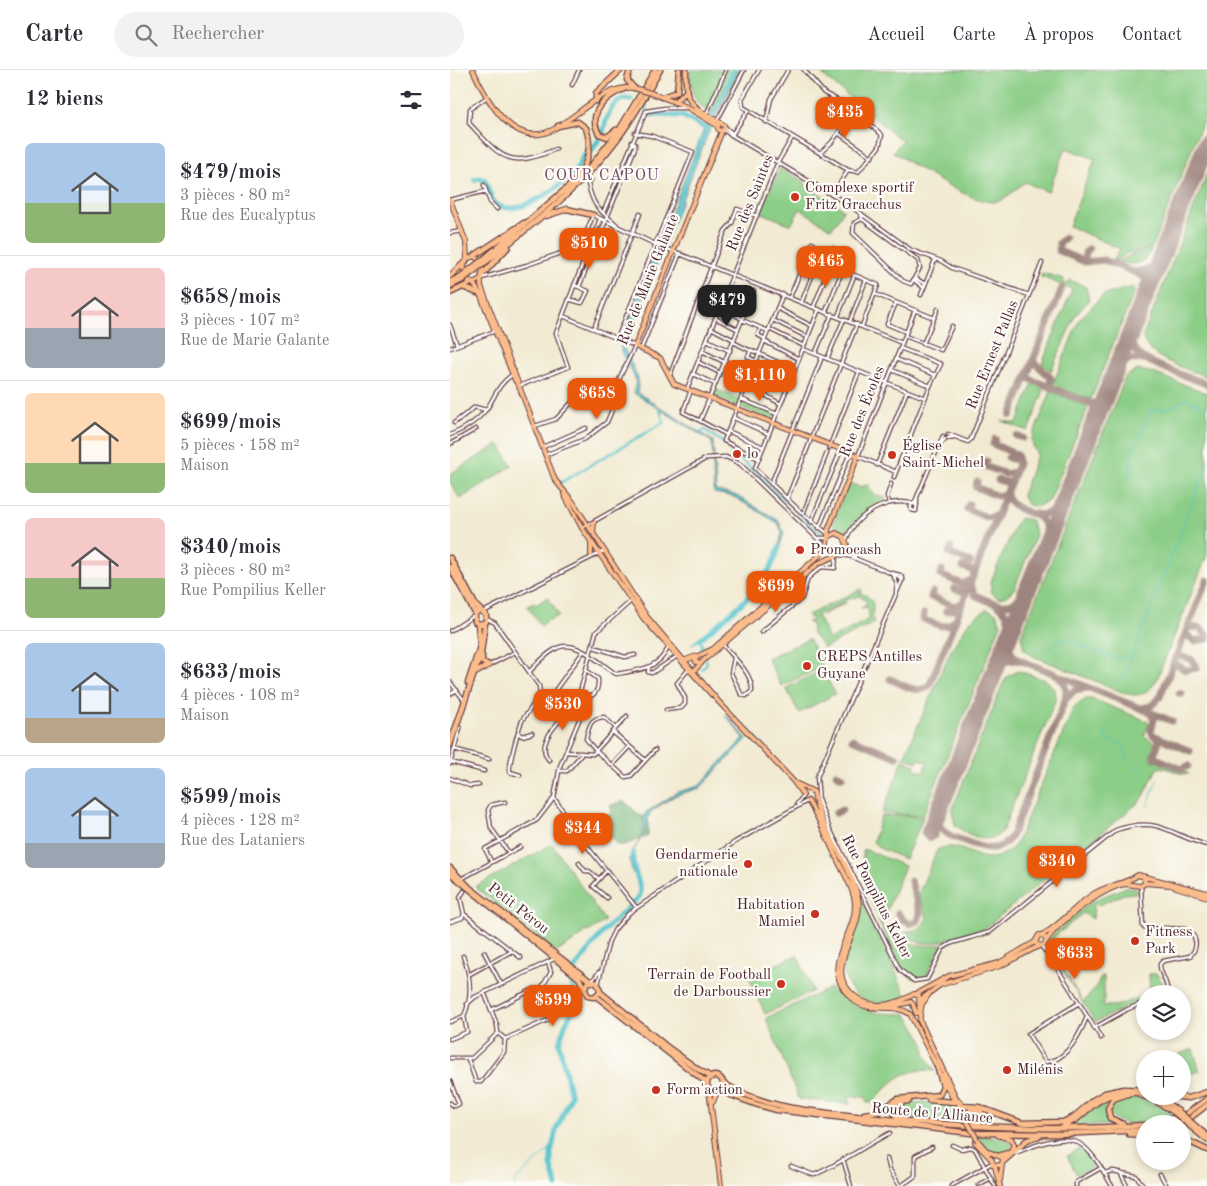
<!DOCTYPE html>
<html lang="fr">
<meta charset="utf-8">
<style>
body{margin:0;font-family:"Old Standard TT",serif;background:#f2f2f3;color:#2b2b33;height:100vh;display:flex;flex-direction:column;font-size:19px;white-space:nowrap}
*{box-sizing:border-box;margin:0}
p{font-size:16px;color:#7c7c81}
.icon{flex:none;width:28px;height:28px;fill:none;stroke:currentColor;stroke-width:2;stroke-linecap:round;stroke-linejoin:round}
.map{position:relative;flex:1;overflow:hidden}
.details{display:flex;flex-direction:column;background:#fff;width:450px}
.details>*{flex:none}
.buttons{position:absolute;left:686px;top:915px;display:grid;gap:10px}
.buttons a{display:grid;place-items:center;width:55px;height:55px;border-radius:50%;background:#fff;box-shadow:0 2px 8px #0003;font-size:25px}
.price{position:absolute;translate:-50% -42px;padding:0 11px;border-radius:10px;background:#ea580c;color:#fff;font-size:16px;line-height:32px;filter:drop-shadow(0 1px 2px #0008)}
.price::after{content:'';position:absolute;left:50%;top:30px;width:15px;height:11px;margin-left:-8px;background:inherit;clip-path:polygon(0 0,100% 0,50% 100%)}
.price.selected{background:#222;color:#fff}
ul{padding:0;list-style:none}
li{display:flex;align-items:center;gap:15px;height:125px;padding:0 25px}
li+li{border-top:1px solid #e1e1e2}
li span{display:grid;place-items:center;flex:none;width:140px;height:100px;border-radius:8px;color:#555}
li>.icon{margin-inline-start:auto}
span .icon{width:60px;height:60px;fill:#fffc;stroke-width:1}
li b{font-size:21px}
h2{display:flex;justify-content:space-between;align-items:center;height:60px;padding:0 25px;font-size:21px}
header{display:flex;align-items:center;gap:30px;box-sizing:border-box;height:70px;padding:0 25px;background:#fff;border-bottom:1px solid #e1e1e2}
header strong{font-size:24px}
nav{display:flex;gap:28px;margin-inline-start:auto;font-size:18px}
.search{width:350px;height:45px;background:#f2f2f3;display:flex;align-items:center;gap:12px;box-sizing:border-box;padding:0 18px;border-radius:28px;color:#7c7c81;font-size:19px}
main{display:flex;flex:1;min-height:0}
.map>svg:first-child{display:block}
</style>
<header>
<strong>Carte</strong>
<div class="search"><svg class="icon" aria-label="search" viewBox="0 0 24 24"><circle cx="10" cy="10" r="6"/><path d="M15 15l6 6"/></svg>Rechercher</div>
<nav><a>Accueil</a><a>Carte</a><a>À propos</a><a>Contact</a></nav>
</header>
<main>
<section class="details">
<h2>12 biens<svg class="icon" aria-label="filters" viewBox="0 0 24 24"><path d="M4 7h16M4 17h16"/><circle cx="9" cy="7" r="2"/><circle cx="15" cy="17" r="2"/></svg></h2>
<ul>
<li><span style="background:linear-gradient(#a9c7e8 60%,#8fb573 0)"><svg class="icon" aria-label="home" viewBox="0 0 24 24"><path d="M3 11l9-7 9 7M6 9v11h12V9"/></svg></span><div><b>$479/mois</b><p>3 pièces · 80 m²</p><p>Rue des Eucalyptus</p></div></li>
<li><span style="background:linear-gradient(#f6c9c9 60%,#9aa5b1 0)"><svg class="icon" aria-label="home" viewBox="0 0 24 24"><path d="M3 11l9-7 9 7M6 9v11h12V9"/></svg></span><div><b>$658/mois</b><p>3 pièces · 107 m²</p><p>Rue de Marie Galante</p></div></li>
<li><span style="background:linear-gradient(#ffd9b3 70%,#8fb573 0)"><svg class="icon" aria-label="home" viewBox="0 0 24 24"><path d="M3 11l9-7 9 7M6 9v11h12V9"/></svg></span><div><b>$699/mois</b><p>5 pièces · 158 m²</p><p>Maison</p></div></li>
<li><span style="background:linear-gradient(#f6c9c9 60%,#8fb573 0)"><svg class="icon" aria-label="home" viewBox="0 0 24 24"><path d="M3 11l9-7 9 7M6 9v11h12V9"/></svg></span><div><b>$340/mois</b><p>3 pièces · 80 m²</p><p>Rue Pompilius Keller</p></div></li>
<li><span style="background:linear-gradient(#a9c7e8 75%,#b9a48a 0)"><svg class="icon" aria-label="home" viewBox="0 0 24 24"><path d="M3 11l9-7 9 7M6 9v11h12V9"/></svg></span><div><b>$633/mois</b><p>4 pièces · 108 m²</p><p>Maison</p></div></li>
<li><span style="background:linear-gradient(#a9c7e8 75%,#9aa5b1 0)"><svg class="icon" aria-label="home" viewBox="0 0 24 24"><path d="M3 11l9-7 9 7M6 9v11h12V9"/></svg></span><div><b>$599/mois</b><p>4 pièces · 128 m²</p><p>Rue des Lataniers</p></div></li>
</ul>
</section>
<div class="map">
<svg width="757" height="1116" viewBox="0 0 757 1116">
<rect width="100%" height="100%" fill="#fdfcf7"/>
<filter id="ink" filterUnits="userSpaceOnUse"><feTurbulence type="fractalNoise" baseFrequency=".02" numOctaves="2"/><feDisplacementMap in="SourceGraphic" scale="10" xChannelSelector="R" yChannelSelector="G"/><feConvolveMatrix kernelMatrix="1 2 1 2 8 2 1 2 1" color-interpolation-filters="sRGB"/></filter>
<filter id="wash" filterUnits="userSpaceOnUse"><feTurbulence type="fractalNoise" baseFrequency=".0096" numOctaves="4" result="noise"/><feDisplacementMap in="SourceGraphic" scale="20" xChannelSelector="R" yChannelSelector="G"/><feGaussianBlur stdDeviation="1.12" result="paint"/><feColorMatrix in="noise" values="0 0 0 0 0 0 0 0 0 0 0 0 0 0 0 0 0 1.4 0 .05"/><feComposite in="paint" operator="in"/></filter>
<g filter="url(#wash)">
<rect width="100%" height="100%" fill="#f2ead2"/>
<path fill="#8cce87" stroke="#6b7659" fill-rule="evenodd" d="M240,0H292L267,46C245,38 240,22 240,0Z
M367,0H757V41L703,176L682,183L678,182L668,191L664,190L670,179L619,156L645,89L616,78L598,122L575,112C566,118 554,133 542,132C515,130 467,97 443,82L452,71Z
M330,98L355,112V115L393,139L391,145L381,159L350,139L341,155L310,142Z
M757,104V307C739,299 694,288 693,266Z
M702,178C696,193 684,197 669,192L679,186Z
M592,203L614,209V213L617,214L620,210L636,217L639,230L625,246L601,301L592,294L622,219L591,207Z
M683,217L685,220L641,329L605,317L603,314L629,250L653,225Z
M688,300L700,302L757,323V485L707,609C700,622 692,627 677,624L583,586L574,579L571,566L676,306Z
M586,314L592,317L593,323L578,361L552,351L567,353L582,315Z
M265,319L325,344L323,350L262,326Z
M601,321L638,337L600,430L586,437L577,434L572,425L587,385L581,371Z
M49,374L62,396L10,429L0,412V404Z
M399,412L409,417L418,415L423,424L436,428L402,457L392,462L387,461L383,453Z
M571,448L581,450L586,465L564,519L555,527L548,528L541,522V511L567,451Z
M411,519L412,522L410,523C431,530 419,541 424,553L374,578L362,563L361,553L357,552L361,551L362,547L359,548L358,545ZM409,526L415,530L417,535L411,538L418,537L419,549L379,570L367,545L390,534H392L372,545L396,533L393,531Z
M98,527L109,546L96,551L91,556L77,536L84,533L86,535Z
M537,539L546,543L551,554L473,746L432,743L453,690L465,695L464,699L474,702L477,692L468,689L467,692L454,687L502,578L520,551Z
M359,569L373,597L331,616L317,588Z
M373,600L385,624L349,643L336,618Z
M569,601L596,610L605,620V631L552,762C538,776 518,765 505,755L502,740L553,613L558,606Z
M636,629H642L697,651L699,654L694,666L705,673L700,689L739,704C728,706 718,695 707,698L694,726L688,733L534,859L485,873H472L456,867L455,862L470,859L477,848L468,825L487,780C516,765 532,809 566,774L624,637Z
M451,745L473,748L455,789L429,778L423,772L431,746Z
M102,774L155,851L138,862L134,861L133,865L107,882L25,817Z
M414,779L455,796L432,852C421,839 409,795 414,779Z
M676,817L686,818L687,823L674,824L649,835L647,833L644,835L643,849L633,843L602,869L601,880L633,932L644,920L652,906H654V936H665L695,926V929L645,952L597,875L598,869L642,831Z
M412,830L457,927C450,929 442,932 434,933C409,937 390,913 394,889C398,869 409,850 412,830Z
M428,850C447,873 470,880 499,873L489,880L476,907L464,909L452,901Z
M347,885L363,921L315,944L299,907Z
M699,904H707L714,916L713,924H697L700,923Z
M380,918L389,926L390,922C412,945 426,943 456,944L468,961L475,977V985L485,1001C453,997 442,1011 422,1033H417L416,1027H399L400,1034L349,1029L316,948Z
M743,979L750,1001L736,1005L729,984Z
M665,1025L657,1031L654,1040L662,1055L619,1056L627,1052L645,1035Z
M672,1027C695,1027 708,1033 725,1047C708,1051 650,1065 662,1032Z
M452,1032L504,1033L512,1053L451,1047L446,1044L444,1038Z
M526,1065L558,1070L561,1072V1079L552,1084L540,1082Z
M633,1077L643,1097L627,1105L617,1086Z"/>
<path fill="#71b174" stroke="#5e6850" d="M172,731C183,735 183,744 198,749V766L174,775H166L151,749L144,748L145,745L152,743L157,745L162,742L160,736Z"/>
<path fill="#55c3cb" stroke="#50717b" d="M284,0H287L285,7L257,66L174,278L188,308V323L263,371L266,421L285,425L328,450L334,463L328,481L332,462L328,453L284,427L264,423L262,372L184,323L186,310L171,281V270L254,59Z
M275,645H277L297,669L250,718L224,726L200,742L195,762L184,779L183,804C174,779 188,780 193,763C195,756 193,750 195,743L228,722L249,716L294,668Z"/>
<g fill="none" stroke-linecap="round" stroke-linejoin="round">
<path stroke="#55c3cb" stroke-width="1" d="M679,409L682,380L690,367L700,340H714L736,329L757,338
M599,580C604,571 607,570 617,570L665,589L682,586
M673,609L757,395
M294,653L303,663L297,668
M653,660C656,674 665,670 675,677L678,689L698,707
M304,664L315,677
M697,737L707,710
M676,1027L692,1028
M64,1116L66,1110L103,1076"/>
<path stroke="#55c3cb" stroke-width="2.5" d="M250,363L255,360L275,374L371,464
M110,413L214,352L210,340
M242,574L250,569L254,583
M252,599L257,593L256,589"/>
<path stroke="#55c3cb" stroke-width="5" d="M278,13L284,0
M192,36L195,38
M199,43L203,45L232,46L257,59
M153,62C157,48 161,26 181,29
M142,80L150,68
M24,110L28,108L35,110C38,118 41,132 50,136C71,146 111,116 124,102C130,96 131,88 136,82
M250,569C281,542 318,518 329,477
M107,1116L101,1096V1083L106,1060L121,1026L109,973L115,955L128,931L119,906L152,863L190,826C192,809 181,803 183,782"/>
<path stroke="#9e847e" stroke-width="7" d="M615,168L609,173V181L635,192
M639,179L635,183V192L654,190L693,206L698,212L697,225
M686,202L700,199L711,187
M682,261C681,269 681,277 687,283C697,294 742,308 757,314
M583,291L601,308L600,313L596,316
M665,302L678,290L693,289
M577,305L580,309L642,334L646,341L645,350
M640,333H648L655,326
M561,345L612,218
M566,366L573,368
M558,388L565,390
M536,391L534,396L556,404L564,402
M548,410L556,412
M527,412L526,417L547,426L556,424
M557,422C556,436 582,447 595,444C603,442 610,436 614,429
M519,434L517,439L538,448L547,445
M586,444L595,455L596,472
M501,478L499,483L520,492
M513,497L521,500
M492,500L490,505L513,514L521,510
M520,514L525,525C543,534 560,541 576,524
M504,519L512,521
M483,522L481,527L504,536L512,533
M548,535C572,552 547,575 569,590
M496,541L505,539
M474,544L473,549C483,553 495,561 504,551
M738,557L750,558L757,565
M736,564L744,571L757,569
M724,592L735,600L747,598L741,589L727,586
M545,601L555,591L570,590L722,651
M610,608L616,618L615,630
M440,609C452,614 470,627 480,614L568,394L567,385L543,374L545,369
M729,623L732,624
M691,638L701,636L710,627L757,510
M700,643L704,650L701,661L703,665L740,681
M707,667L709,671L704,685L706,688L732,699L738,696
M402,669L447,687
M386,704L392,707
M489,741C488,747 488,754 492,759C496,765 505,768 512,770C531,778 551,786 563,763L615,630L625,620L638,618
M386,743L392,740
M448,843L453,850L460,854L468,851L470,844L461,811"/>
<path stroke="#9e847e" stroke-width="18" d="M480,762L757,73"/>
</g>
</g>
<g filter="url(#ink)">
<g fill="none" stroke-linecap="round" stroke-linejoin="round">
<g stroke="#633d44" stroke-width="5">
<path id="minor" d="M309,0L292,29L293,37L398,100L408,102L429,77L432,65L401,37L374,23L354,0
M122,15L129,0
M37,27L20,39L19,53C51,87 57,100 106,79
M256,45L276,0
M267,51L294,0
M316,52L321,29L338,0
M275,57L283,64
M273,60L399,135L461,180L491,191L502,198L579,225
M283,63L298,41
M388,63L422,87
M370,83L382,72L404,40
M141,110L138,114C144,139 149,139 167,155
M34,115L40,132L47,139
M383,125L398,100
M0,130L36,121
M153,143L196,41L215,38H236
M411,143L412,149L404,153L403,163L453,211L461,214L470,198L468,190L412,149
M143,145L205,174L452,273
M0,163L12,161
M357,185L428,215L412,256
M377,185L397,193
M373,193L382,178L400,186L393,201
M32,208L77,195L137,174V161L143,145
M465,208L475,214
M464,210L474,218
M129,217L185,78V74L182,72
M425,224L484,248
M471,225L485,190
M340,227L362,173L367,177L372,193
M118,229L132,233L138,221L124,215
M352,231L368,191
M446,233L437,254L456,262
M271,236L292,249
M364,236L380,196
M327,238L362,256
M369,239L305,398L353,444L377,463
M376,241L392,201
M388,246L404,206
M265,248L287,259
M292,250L318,261
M323,250L357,267
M400,251L416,210
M0,255L7,275
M144,258L190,144
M261,258L284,270
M310,259L308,265L315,269
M319,259L354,276
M455,266L491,280L502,256
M167,269L243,82L202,66L185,63
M257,270L280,281
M314,271L349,289
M283,272L301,281
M473,274L488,239
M0,278L45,261
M191,279L230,183
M353,279L475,328
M252,281L274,292
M365,284L382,244
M377,289L394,249
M446,289L485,305
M306,291L298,287L301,280L345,300
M248,292L270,303
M274,294L337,318
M305,294L339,311
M442,300L480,316
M292,303L290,309L297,315L331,334
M243,304L265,314
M220,305L275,161L282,153L287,139L307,146
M69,316L118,297L106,263L150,149
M237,319L328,92L342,68
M241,320L233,342L277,365
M291,329L327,344
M284,348L319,364
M250,351L304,221
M4,353L25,337L36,340
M85,356L106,349L125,329H144L154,324
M278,361L313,377
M498,364L518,372L521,369L592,193
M0,365C13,360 27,351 36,340C45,327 48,314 62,305
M498,368L504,367
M360,371L407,254
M0,374L26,359
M490,375L495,369
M93,377L136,358
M379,378L409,302
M95,385L135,369L157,352L164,335L170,307L185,276L113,246
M309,389L274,371L333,224
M427,395L457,321
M446,402L408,386L465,240
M444,407L480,316L491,294L450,278
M321,414L372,287
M337,429L360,372
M439,432L437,426L441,414
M464,434L493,366
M461,435V440L466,441L467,429
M353,444L377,383
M361,452L391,380
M132,458L257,388L276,387L290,394L375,476
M369,458L400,383
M367,468H377
M396,470C406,443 440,425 467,435
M397,476L405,487
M390,485L399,486L438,502
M444,507L447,514L446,523
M453,510L438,502L450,505L453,508L367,707L369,732L379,757L450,900L464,911L477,909L493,878L502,873L540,862L666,760C709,745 719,765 757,775
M181,531L146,562L128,629L129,650L110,696L104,728L140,780L186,837
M33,542L154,481
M37,549L45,553L89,616L90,623C86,633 79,640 73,649C69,656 58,696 60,702L70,705
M0,561L24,546
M311,562L352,528L358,508L371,497L385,498L386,486
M274,576C284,588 303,604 302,621L296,626L291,624L281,603L284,588
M144,577L175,587L185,585
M40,595L65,582
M199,598L198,602L202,603L226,587
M80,601C87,594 95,585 104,580C124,566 149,593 166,604C187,600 208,600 218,578
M0,612L14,630
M0,624L7,620
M128,629C142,627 149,625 148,609L136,600
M98,630L133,582
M216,640L231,638L235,634V628L227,613L238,600
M166,658L154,647C140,648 139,656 136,669L146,681L175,707L181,706L205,680
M163,662L195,690
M68,663L72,666L82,663
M4,679L39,689
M117,682L143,684L177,646
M99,690C83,673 114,645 127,635
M1,692L34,701
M0,694L10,658
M162,695L179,677
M109,701H117L131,685
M0,708L20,716L29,715
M55,732L41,735L38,740L41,758L59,783
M347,734L353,726
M41,791L35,779L87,750L104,728
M129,793L135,801H139L149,809
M11,809L70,777
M691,816L693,857L735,859C747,864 749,877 740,886L713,891L710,894C709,905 720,912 716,924
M14,821L10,827L14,844L71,888
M157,828L143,816L157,800
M0,852L12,848L14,844
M591,876L602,890L651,968
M34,882L51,914
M13,886C21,906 23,926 14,946
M20,904L62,881
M142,911L149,902
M148,914L159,871L165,859L179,843L285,772L357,731
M34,922L47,955L48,963
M629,933L578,964L596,992C617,991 630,964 637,947
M17,934L25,927L104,889
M41,940L84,919H91L101,902L98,892
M0,952L14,946
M644,958L678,939L695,932
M0,969L17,962L14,946
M55,969L98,950L100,940L91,919
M0,988H22L48,963
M18,989L26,1012H31L54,982L55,969L48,963
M0,1011L9,1034L4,1036L0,1033
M502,1075L511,1079L521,1077L525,1079L545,1116
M565,1083C623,1060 632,1063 662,1116
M393,1089L401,1116
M437,1089L440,1100L450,1116
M341,1096L364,1105C390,1094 414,1076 440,1063
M670,1102L677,1116
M654,1103L663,1101L686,1106L694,1116
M710,1104L717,1116
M528,1115L541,1108
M451,1116L465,1106V1086L482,1077
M501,1116L542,1093
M626,1116V1112L651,1098"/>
</g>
<g stroke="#633d44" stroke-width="6">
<path id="major" d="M23,0C38,33 65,82 106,58
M201,23L235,36L268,56
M249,40L271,53
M267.5 57a3.5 3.5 0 1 1 7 0a3.5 3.5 0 1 1-7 0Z
M112,54C133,41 157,15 184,18
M272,61L185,276L210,288L224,314L408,386L378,460V467
M0,130L16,172L17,189
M24,186C32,191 34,200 31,209L23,213L17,209L13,198L17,189Z
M31,209V216L68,313
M23,213L30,224L65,310L69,316L105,410L123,432L197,547L268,631L344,712L353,725
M114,424L132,458L194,549L262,625
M143,463L144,452
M141,485V472
M250,585L245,589L246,592L251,594
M233,591L247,586
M239,601H244L254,590L369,493L392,483L397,475L394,467L386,463L378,467L376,479L372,483L263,579L250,585
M345,713L364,722C369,760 400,791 408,828C416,864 365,901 410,930C427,940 449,933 464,924L469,926L470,951L516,1049
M358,731C370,749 378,770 387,789C393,801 401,814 404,827C412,863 366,892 400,927C418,946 442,931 460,944L488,999
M695,813L720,815L757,827
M592,865C612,855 625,835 645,823C658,815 676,814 688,805L757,823
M596,869L593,866L589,865L585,872L589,876L594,875C604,854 652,818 675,814C681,814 685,816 691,816L695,813L694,808
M466,924L499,906L549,893L585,872
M470,930L490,915L550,896L589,876
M463,934L466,943
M439,937L461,932
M470,944L472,934L479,924
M491,1005L505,1032
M259,1020L271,1116
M263,1032L267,1022
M528,1071L537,1081L553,1088L550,1110
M525,1072L542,1090L543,1095H552
M545,1097L550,1116"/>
</g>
<g stroke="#633d44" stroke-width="7">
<path id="highway" d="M180,0L177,10L184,18
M236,0C236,21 234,28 251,42
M212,27L227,22L229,0
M146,31V23L171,0
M224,32L236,22
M108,56L128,52L136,58C142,75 139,93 127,107
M166,60L157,67L149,64C136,41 158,25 176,18
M96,146L117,139L143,145
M24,186L74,153
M35,188L137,101L168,62L205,0
M37,191C84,153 132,117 168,68C184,47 197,23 210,0
M32,205L58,177
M0,206L16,191
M0,212L10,207
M0,216L12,210
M15,218L30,224
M0,223L21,213
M0,488L26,536L36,545V552L30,554L25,552V543L30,541
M0,497L25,543
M32,586V592L39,595
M25,603L39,595
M18,613L30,576L28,554
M0,675L31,583L35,553
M0,798L20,818L140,911
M0,803L129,908L138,926L144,927L150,922L149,916L145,912H138L135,917
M150,922L216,976L249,1000L261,1007
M146,926L257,1013
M257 1014a8 8 0 1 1 16 0a8 8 0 1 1-16 0Z
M273,1013C317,1040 366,1041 415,1047C508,1057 601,1062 695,1055
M270,1021L305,1034L327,1040L521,1063L610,1064L695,1060
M691,1025L704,1030L724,1042
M708,1026L728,1041
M719,1026L739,1028L757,1022
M506,1028L513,1036L529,1037L572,1053L613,1052L624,1047L643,1030L655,1023L674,1019L695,1020
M479,1030L505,1032
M414,1044L428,1042L448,1029L489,1025L493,1016L487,996
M516,1048L521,1040L531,1042L532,1047L530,1052L521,1055
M453,1049L445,1045L443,1038L447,1032L459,1031
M673,1054L660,1048L658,1039L663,1029L678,1024
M705,1054L736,1044L757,1029
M726,1054L740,1048L757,1035
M743,1054L757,1066
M614,1055C626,1052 631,1045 640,1038C655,1024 675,1020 695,1024
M739,1055L757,1070
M679,1064L695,1065
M548,1065L561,1069L564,1075L561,1082L551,1085
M732,1068L757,1080
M554,1091L577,1070L591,1065"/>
</g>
<use href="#minor" stroke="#fff" stroke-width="2.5"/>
<use href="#major" stroke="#fabc8b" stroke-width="4"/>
<use href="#highway" stroke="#fabc8b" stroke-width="4.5"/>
<g stroke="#633d44" stroke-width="6" stroke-linecap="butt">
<path id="major-bridge" d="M184,18L201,23
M516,1049L528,1071"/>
</g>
<g stroke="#633d44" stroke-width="7" stroke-linecap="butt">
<path id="highway-bridge" d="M10,207L35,188
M12,210L37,191
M728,1041L743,1054
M724,1042L739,1055"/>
</g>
<use href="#major-bridge" stroke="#fabc8b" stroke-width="4"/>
<use href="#highway-bridge" stroke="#fabc8b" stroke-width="4.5"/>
</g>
</g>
<g fill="#c8321e" stroke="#fdfcf7" stroke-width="2">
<circle cx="345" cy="127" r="5"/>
<circle cx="287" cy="384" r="5"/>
<circle cx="442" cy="385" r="5"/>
<circle cx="350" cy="480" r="5"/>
<circle cx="357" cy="596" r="5"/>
<circle cx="298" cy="794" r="5"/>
<circle cx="365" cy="844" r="5"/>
<circle cx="685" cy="871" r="5"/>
<circle cx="331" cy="914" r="5"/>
<circle cx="557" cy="1000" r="5"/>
<circle cx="206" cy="1020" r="5"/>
</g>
<g text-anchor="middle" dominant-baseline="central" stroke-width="4.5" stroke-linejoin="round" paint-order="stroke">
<g font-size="15" fill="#4a1f2b" stroke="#fdfcf7" text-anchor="start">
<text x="355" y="118">Complexe sportif<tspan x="355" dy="17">Fritz Gracchus</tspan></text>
<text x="452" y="376">Église<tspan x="452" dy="17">Saint-Michel</tspan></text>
<text x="297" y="384">lo</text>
<text x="360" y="480">Promocash</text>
<text x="367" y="587">CREPS Antilles<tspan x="367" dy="17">Guyane</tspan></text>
<text x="288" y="785" text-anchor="end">Gendarmerie<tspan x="288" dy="17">nationale</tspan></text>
<text x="355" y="835" text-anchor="end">Habitation<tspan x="355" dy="17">Mamiel</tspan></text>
<text x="695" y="862">Fitness<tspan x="695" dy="17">Park</tspan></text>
<text x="321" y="905" text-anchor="end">Terrain de Football<tspan x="321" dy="17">de Darboussier</tspan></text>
<text x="567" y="1000">Milénis</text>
<text x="216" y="1020">Form'action</text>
</g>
<g font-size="15" fill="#4a1f2b" stroke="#fdfcf7">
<text transform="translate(301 133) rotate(-68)">Rue des Saintes</text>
<text transform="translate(199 210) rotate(-68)">Rue de Marie Galante</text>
<text transform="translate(543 285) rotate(-68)">Rue Ernest Pallas</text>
<text transform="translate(413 342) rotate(-68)">Rue des Écoles</text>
<text transform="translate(426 827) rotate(63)">Rue Pompilius Keller</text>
<text transform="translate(68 839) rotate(38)">Petit Pérou</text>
<text transform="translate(482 1044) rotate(5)">Route de l'Alliance</text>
</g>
<g font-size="16" letter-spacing="1" fill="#7b506d" stroke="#fdfcf7">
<text x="152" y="106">COUR CAPOU</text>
</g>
</g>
</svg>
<div class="buttons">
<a><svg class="icon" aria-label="layers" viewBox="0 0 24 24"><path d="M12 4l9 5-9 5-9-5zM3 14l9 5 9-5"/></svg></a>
<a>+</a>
<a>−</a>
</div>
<b class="price" style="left:395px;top:69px">$435</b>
<b class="price" style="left:139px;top:200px">$510</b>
<b class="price" style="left:376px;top:218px">$465</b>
<b class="price selected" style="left:277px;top:257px">$479</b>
<b class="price" style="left:310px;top:332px">$1,110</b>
<b class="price" style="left:147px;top:350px">$658</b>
<b class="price" style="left:326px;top:543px">$699</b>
<b class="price" style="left:113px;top:661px">$530</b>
<b class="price" style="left:133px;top:785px">$344</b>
<b class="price" style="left:607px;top:818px">$340</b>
<b class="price" style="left:625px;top:910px">$633</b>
<b class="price" style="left:103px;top:957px">$599</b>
</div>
</main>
